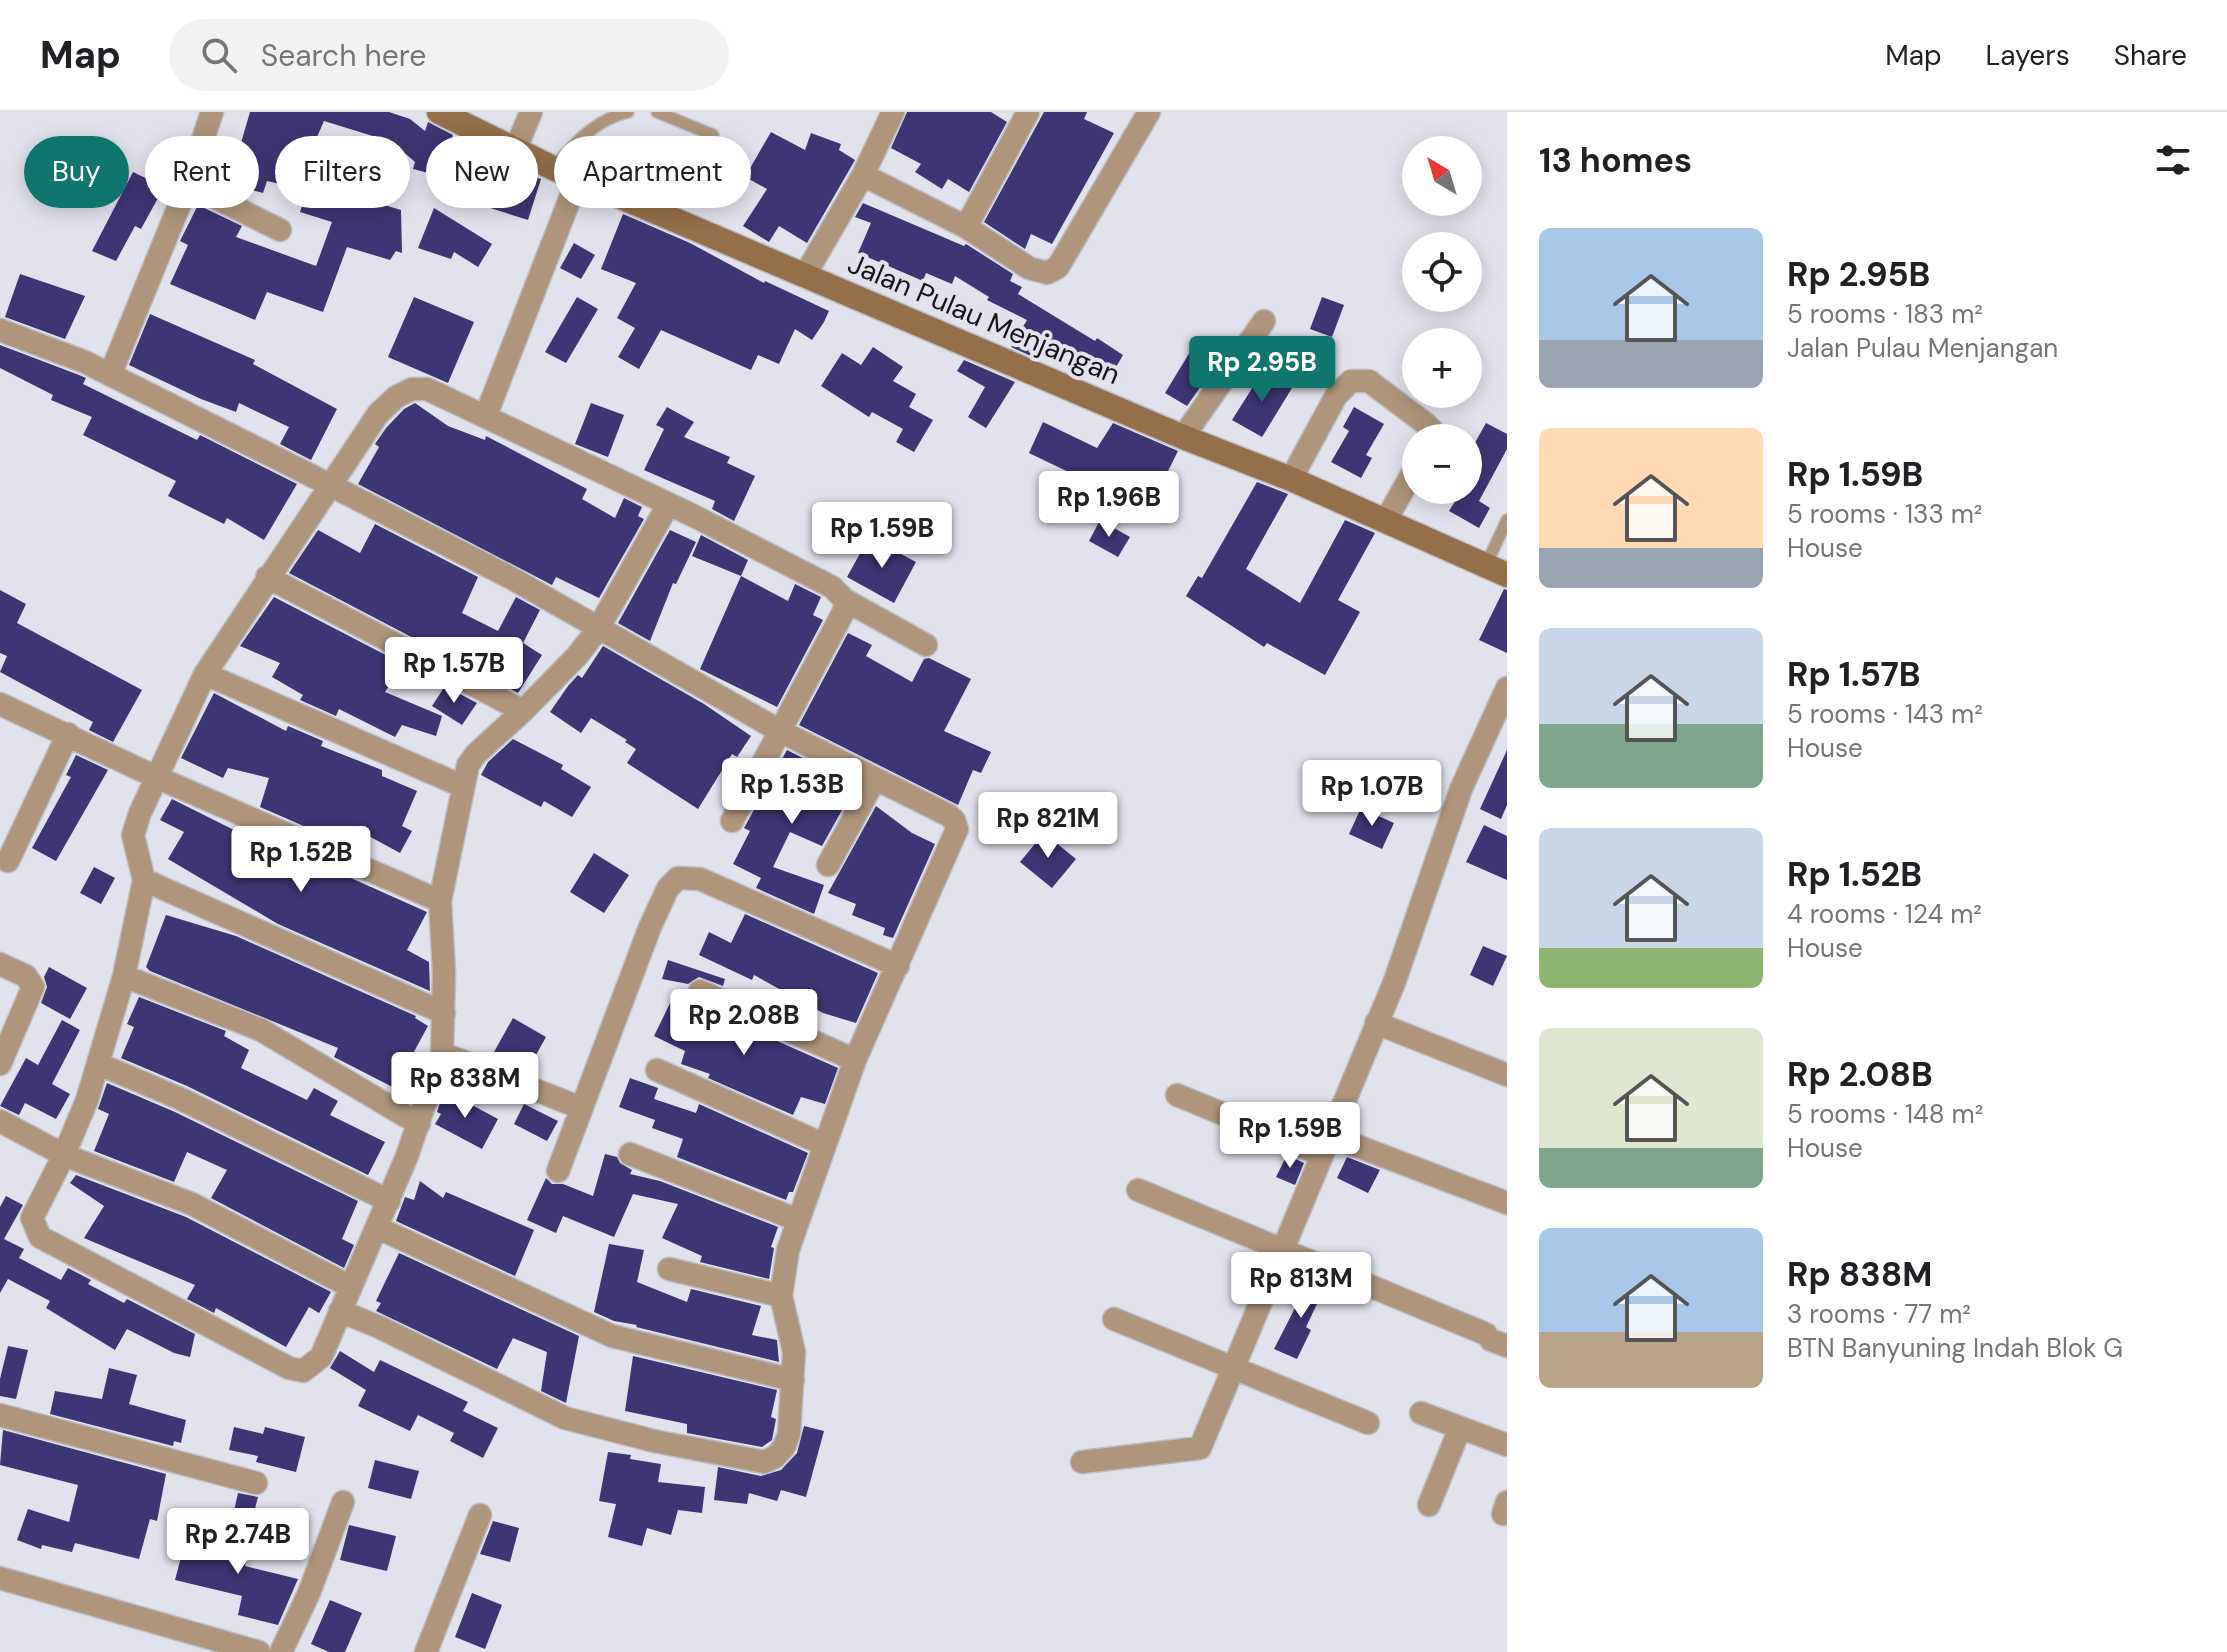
<!DOCTYPE html>
<meta charset="utf-8">
<style>
body{margin:0;font-family:"DM Sans",sans-serif;background:#f2f2f2;color:#202124;height:100vh;display:flex;flex-direction:column;font-size:30px;white-space:nowrap}
*{box-sizing:border-box;margin:0}
p{font-size:26px;color:#757577}
.icon{flex:none;width:44px;height:44px;fill:none;stroke:currentColor;stroke-width:2;stroke-linecap:round;stroke-linejoin:round}
.map{position:relative;flex:1;overflow:hidden}
.panel{display:flex;flex-direction:column;background:#fff;width:720px}
.panel>*{flex:none}
.guide{position:absolute;left:24px;top:24px;width:760px;height:72px;display:flex;gap:16px}
.needle{width:52px;rotate:322deg}
.controls{position:absolute;left:1402px;top:24px;display:grid;gap:16px}
.controls a{display:grid;place-items:center;width:80px;height:80px;border-radius:50%;background:#fff;box-shadow:0 4px 20px #0003;font-size:40px}
.price{position:absolute;translate:-50% -68px;padding:0 18px;border-radius:8px;background:#fff;color:#222;font-size:26px;line-height:52px;filter:drop-shadow(0 2px 4px #0008)}
.price::after{content:'';position:absolute;left:50%;top:48px;width:24px;height:18px;margin-left:-12px;background:inherit;clip-path:polygon(0 0,100% 0,50% 100%)}
.price.current{background:#0f766e;color:#fff}
ul{padding:0;list-style:none}
li{display:flex;align-items:center;gap:24px;height:200px;padding:0 32px}
li span{display:grid;place-items:center;flex:none;width:224px;height:160px;border-radius:12px;color:#555}
li>.icon{margin-inline-start:auto}
span .icon{width:96px;height:96px;fill:#fffc;stroke-width:1}
li b{font-size:34px}
h2{display:flex;justify-content:space-between;align-items:center;height:96px;padding:0 32px;font-size:34px}
.chip{padding:0 28px;border-radius:36px;background:#fff;box-shadow:0 4px 20px #0003;font-size:28px;line-height:72px}
.chip.current{background:#0f766e;color:#fff}
header{display:flex;align-items:center;gap:48px;box-sizing:border-box;height:112px;padding:0 40px;background:#fff;border-bottom:2px solid #e0e0e0}
header strong{font-size:38px}
nav{display:flex;gap:44px;margin-inline-start:auto;font-size:28px}
.search{width:560px;height:72px;background:#f2f2f2;display:flex;align-items:center;gap:20px;box-sizing:border-box;padding:0 28px;border-radius:44px;color:#757577;font-size:30px}
main{display:flex;flex:1;min-height:0}
.map>svg:first-child{display:block}
</style>
<header>
<strong>Map</strong>
<div class="search"><svg class="icon" aria-label="search" viewBox="0 0 24 24"><circle cx="10" cy="10" r="6"/><path d="M15 15l6 6"/></svg>Search here</div>
<nav><a>Map</a><a>Layers</a><a>Share</a></nav>
</header>
<main>
<div class="map">
<svg width="1507" height="1540" viewBox="0 0 1507 1540">
<rect width="100%" height="100%" fill="#e2e2ec"/>
<path fill="#3e3574" d="M250,0H389L410,7L425,19L428,10L453,23L440,64L413,57L415,50L400,37L375,28L376,25L324,9L307,48L347,61L341,80L401,98L402,141L396,139L390,148L347,135L323,200L267,180L255,208L170,172L188,133L180,129L198,93L242,114L236,125L316,154L332,110L300,100L307,78L267,69L263,81L229,72Z
M907,0H991L1007,10L969,80L948,67L942,77L915,60L921,52L891,36Z
M1044,0H1087L1084,7L1114,21L1052,132L1031,122L1025,137L984,110Z
M771,20L805,38L811,21L841,32L839,38L855,48L807,131L779,114L769,130L743,114L767,77L745,65Z
M452,52L503,73L509,55L541,67L528,108L440,80Z
M133,60L164,75L141,117L135,114L116,149L92,139Z
M863,91L964,134L966,132L1013,162L1010,169L1022,175L1018,182L1095,229L1097,226L1123,243L1112,262L1046,226L1031,244L1011,235L1027,208L987,188L989,185L955,164L952,172L926,161L923,169L858,141L871,111L855,105Z
M434,96L492,132L478,155L454,140L451,147L418,136Z
M623,102L690,131L764,171L765,169L829,199L824,210L812,228L795,217L779,252L758,243L751,258L661,218L639,257L618,245L635,216L617,206L636,171L601,157Z
M574,131L595,143L581,167L560,156Z
M20,162L85,184L65,227L5,205Z
M414,185L474,210L448,271L388,245Z
M577,185L598,197L566,251L545,240Z
M1322,185L1344,193L1332,225L1310,217Z
M150,202L255,248L253,252L337,297L311,348L280,332L289,315L239,291L236,300L201,287L129,253Z
M0,233L79,263L86,266L83,272L197,328L200,323L297,372L264,428L227,406L224,412L168,384L176,369L83,323L92,305L51,288L53,283L0,256Z
M873,235L903,255L893,269L916,282L909,295L933,308L914,340L896,330L903,317L872,300L869,305L821,274L842,241L861,253Z
M1193,235L1218,250L1187,294L1165,281Z
M964,248L1015,270L986,316L968,305L985,275L957,259Z
M1263,259L1292,276L1262,325L1232,308Z
M415,291L448,314L485,328L486,324L587,377L582,387L615,406L624,386L642,395L638,404L644,407L599,486L556,465L552,473L358,372L379,335L375,332L386,316L404,297Z
M591,291L624,303L608,345L575,332Z
M667,295L694,310L684,325L730,345L727,351L755,364L734,409L712,397L715,389L644,358L664,317L656,313Z
M1354,295L1384,312L1366,343L1372,346L1361,366L1331,350L1349,319L1343,315Z
M1043,310L1097,336L1113,311L1178,339L1153,389L1118,368L1092,408L1065,391L1081,366L1029,341Z
M1486,311L1507,322V337L1479,389L1490,396L1479,416L1449,399L1462,378H1468V343Z
M1257,370L1288,382L1246,457L1300,491L1345,408L1375,421L1338,488L1360,500L1325,563L1267,531L1264,535L1186,484L1198,464L1202,466Z
M1100,408L1130,425L1118,445L1089,429Z
M375,412L478,465L462,501L498,519L516,485L540,498L523,531L542,543L518,581L460,550L463,547L420,526L419,529L289,461L318,418L360,441Z
M670,418L696,430L676,472L673,471L650,529L618,511Z
M701,423L748,448L741,464L788,489L795,472L821,485L813,503L823,508L777,595L700,557L741,464L692,444Z
M869,425L916,450L894,491L847,465Z
M1504,477L1507,478V541L1479,528Z
M0,478L26,492L17,511L142,578L113,630L89,618L93,610L0,560L7,544L0,541Z
M274,485L403,552L385,580L442,604L436,624L402,613L395,625L339,597L336,604L300,588L303,583L272,565L280,551L240,534Z
M848,521L872,533L866,544L912,570L924,547L929,546L971,567L944,619L991,640L981,661L973,658L958,693L799,613Z
M603,534L704,592L751,624L737,645L732,642L698,697L627,651L636,637L625,630L627,628L591,606L581,621L550,600L568,574L578,563L582,566Z
M445,574L477,591L462,613L432,594Z
M214,581L286,619L288,614L323,629L321,634L382,658V664L417,679L402,714L412,719L400,741L354,716L345,732L260,695L269,666L228,656L223,666L181,646Z
M513,627L563,653L561,657L591,675L572,705L544,689L541,695L481,663L488,650Z
M787,638L856,673L822,734L790,720L773,755L824,773L814,802L756,776L761,766L733,752L750,719L744,716Z
M1507,638V693L1501,707L1480,697Z
M76,643L108,658L56,749L32,736L71,665L66,663Z
M172,687L240,721L241,717L427,800L407,838L429,850L430,879L278,812L168,747L184,720L160,708Z
M876,694L912,721L935,732L893,826L883,823L885,816L852,803L856,792L828,781Z
M1361,696L1394,711L1382,737L1349,722Z
M1484,713L1507,724V768L1466,750Z
M1044,721L1076,747L1052,776L1020,750Z
M594,741L629,763L604,801L570,780Z
M94,755L115,766L101,792L80,781Z
M745,802L878,861L856,911L823,901L754,863L752,868L699,843L709,820L731,831Z
M166,803L236,824L416,904L415,906L428,914L410,947L421,959L412,985L334,945L338,936L150,859L146,855Z
M1483,834L1507,844L1493,874L1470,863Z
M668,848L725,867L723,874L699,865L688,872L662,867Z
M49,855L87,876L70,907L41,891L47,875L44,865Z
M677,877L686,882L694,892L838,956L825,992L801,985L793,1003L708,966L710,962L681,952L685,939L654,924Z
M139,885L226,919L224,924L249,938L241,956L307,988L314,976L338,989L330,1003L385,1030L368,1063L187,974L121,946L134,915L127,912Z
M513,906L546,925L527,959L494,940Z
M62,908L80,918L52,972L70,982L56,1007L25,991L19,1003L0,994L26,946L38,953Z
M630,966L658,976L654,987L696,1001L699,992L808,1041L793,1080H789L786,1088L677,1045L683,1027L652,1016L655,1008L619,995Z
M107,971L175,1000L358,1089L342,1127L354,1133L344,1156L211,1086L227,1058L187,1040L174,1070L94,1039L109,1002L98,997Z
M444,978L498,1007L482,1037L435,1012L441,1002L437,1000Z
M524,992L558,1009L547,1029L514,1012Z
M605,1042L617,1045L620,1051L632,1058L630,1062L660,1069L778,1115L771,1135L774,1136L769,1167L700,1150L702,1144L662,1126L678,1092L633,1082L614,1125L563,1104L556,1121L527,1108L546,1066L552,1072H563L593,1084Z
M1287,1043L1304,1051L1295,1073L1276,1065Z
M1347,1045L1380,1058L1368,1081L1337,1066Z
M76,1063L186,1105L331,1180L319,1201L309,1195L286,1235L216,1196L214,1201L187,1187L195,1173L84,1126L104,1094L70,1071Z
M420,1069L443,1086L446,1080L534,1118L515,1164L396,1109L405,1085L414,1088Z
M6,1084L23,1093L4,1127L24,1137L19,1146L61,1168L68,1156L91,1168L88,1172L124,1191L127,1187L195,1222L190,1245L174,1241L127,1217L115,1238L46,1196L50,1189L8,1167L0,1181V1095Z
M609,1132L644,1138L637,1170L687,1190L691,1177L761,1194L752,1223L777,1228L779,1250L636,1215L637,1213L614,1209L594,1200Z
M399,1141L579,1224L566,1291L541,1279L547,1240L513,1226L497,1257L376,1199L381,1191L376,1189Z
M1311,1165L1327,1171L1306,1215L1311,1218L1297,1247L1274,1237Z
M8,1234L28,1238L16,1287L0,1284V1267Z
M340,1239L374,1260L380,1248L468,1290L463,1299L498,1316L483,1346L450,1329L454,1321L418,1303L410,1319L358,1294L366,1278L330,1256Z
M633,1244L777,1278L771,1305L776,1307L772,1328L762,1335L687,1321V1312L625,1299Z
M109,1256L137,1263L129,1292L186,1308L181,1331L174,1329L173,1334L50,1302L55,1279L102,1287Z
M804,1314L824,1319L806,1385L781,1378L777,1389L749,1381L747,1392L714,1388L718,1355L761,1364L781,1358L797,1341Z
M234,1315L263,1322L265,1315L305,1325L296,1360L256,1350L258,1344L229,1338Z
M3,1318L166,1362L157,1409L150,1407L139,1447L75,1431L72,1440L42,1433L41,1437L17,1428L28,1397L69,1410L78,1373L0,1353Z
M608,1340L631,1343L630,1347L661,1352L658,1370L705,1375L702,1401L678,1398L671,1423L647,1416L642,1434L608,1425L616,1392L599,1389Z
M375,1348L419,1359L411,1387L368,1376Z
M238,1381L258,1385L253,1404L234,1399Z
M235,1407L255,1411L245,1454L298,1467L278,1513L238,1503L242,1484L175,1468L185,1430L227,1440Z
M493,1409L519,1416L510,1450L480,1442Z
M349,1413L396,1424L387,1459L340,1448Z
M472,1481L502,1493L485,1537L455,1525Z
M330,1488L362,1501L345,1540H329L311,1532Z"/>
<g fill="none" stroke-linecap="round" stroke-linejoin="round">
<g stroke="#bdbdc6" stroke-width="14">
<path id="lane" d="M657,0L713,23
M554,55C576,30 595,8 628,0
M1486,453L1507,408"/>
</g>
<g stroke="#bdbdc6" stroke-width="25">
<path id="street" d="M516,36L531,0
M863,63L966,115L1029,156L1047,161L1058,155L1149,0
M188,72L280,118
M966,115L1028,0
M805,163L863,63L893,0
M0,218L85,250L330,373L513,467L780,619L948,703L954,708L957,717L855,948L788,1138L781,1184L794,1240L789,1322L784,1335L775,1345L764,1350L654,1329L565,1306L379,1215L340,1199
M110,263L188,72L212,0
M486,303L578,66
M1183,325L1264,209
M1291,367L1336,284L1351,269H1369L1426,312L1432,318L1431,326
M668,393L598,517L577,544L523,599L476,642L468,653L440,789L444,860L442,941L407,1044L321,1245L303,1259L289,1256L40,1125L32,1106L64,1043L87,988L124,864L144,768L133,723L140,701L205,562L378,302L396,285L412,277H427L692,403L832,475L845,488L926,533
M1386,408L1416,355
M267,465L523,599
M205,562L462,674
M0,592L156,665L440,789
M732,709L844,499L845,488
M8,749L68,622
M828,753L874,669
M144,768L444,901
M0,852L26,864L33,875L0,952
M124,864L261,918L419,1012
M700,879L855,948
M1376,911L1507,963
M442,941L581,996
M99,952L181,987L389,1089
M657,958L825,1033
M1177,983L1320,1042
M0,1009L64,1043L192,1092L351,1175
M1328,1023L1507,1091
M630,1042L798,1108
M558,1059L650,815L668,776L678,766L700,767L898,854
M1138,1078L1486,1222
M378,1116L612,1224L793,1268
M669,1157L781,1184
M1114,1207L1368,1311
M1491,1228L1507,1234
M1421,1301L1507,1333
M0,1303L256,1371
M1082,1350L1200,1336L1394,871L1461,677L1507,576
M1429,1393L1460,1316
M1503,1402L1507,1390
M0,1466L259,1540
M281,1540L309,1481L343,1390
M426,1540L480,1403"/>
</g>
<g stroke="#bdbdc6" stroke-width="27">
<path id="secondary" d="M439,0L553,56L1183,325L1291,367L1507,463"/>
</g>
<use href="#lane" stroke="#af957c" stroke-width="11"/>
<use href="#street" stroke="#af957c" stroke-width="22"/>
<use href="#secondary" stroke="#946f49" stroke-width="24"/>
</g>
<g text-anchor="middle" dominant-baseline="central" stroke-width="8" stroke-linejoin="round" paint-order="stroke">
<g font-size="28" fill="#151518" stroke="#e2e2ec">
<text transform="translate(984 207) rotate(23)">Jalan Pulau Menjangan</text>
</g>
</g>
</svg>
<div class="controls">
<a><svg class="needle" viewBox="-14 -14 28 28"><path d="M0-13l5 13h-10z" fill="#e53935"/><path d="M0 13l5-13h-10z" fill="#757577"/></svg></a>
<a><svg class="icon" aria-label="locate" viewBox="0 0 24 24"><circle cx="12" cy="12" r="6"/><path d="M12 2v4M12 18v4M2 12h4M18 12h4"/></svg></a>
<a>+</a>
<a>−</a>
</div>
<b class="price current" style="left:1262px;top:292px">Rp 2.95B</b>
<b class="price" style="left:1109px;top:427px">Rp 1.96B</b>
<b class="price" style="left:882px;top:458px">Rp 1.59B</b>
<b class="price" style="left:454px;top:593px">Rp 1.57B</b>
<b class="price" style="left:792px;top:714px">Rp 1.53B</b>
<b class="price" style="left:1372px;top:716px">Rp 1.07B</b>
<b class="price" style="left:1048px;top:748px">Rp 821M</b>
<b class="price" style="left:301px;top:782px">Rp 1.52B</b>
<b class="price" style="left:744px;top:945px">Rp 2.08B</b>
<b class="price" style="left:465px;top:1008px">Rp 838M</b>
<b class="price" style="left:1290px;top:1058px">Rp 1.59B</b>
<b class="price" style="left:1301px;top:1208px">Rp 813M</b>
<b class="price" style="left:238px;top:1464px">Rp 2.74B</b>
<div class="guide">
<a class="chip current">Buy</a>
<a class="chip">Rent</a>
<a class="chip">Filters</a>
<a class="chip">New</a>
<a class="chip">Apartment</a>
</div>
</div>
<section class="panel">
<h2>13 homes<svg class="icon" aria-label="filters" viewBox="0 0 24 24"><path d="M4 7h16M4 17h16"/><circle cx="9" cy="7" r="2"/><circle cx="15" cy="17" r="2"/></svg></h2>
<ul>
<li><span style="background:linear-gradient(#a9c7e8 70%,#9aa5b1 0)"><svg class="icon" aria-label="home" viewBox="0 0 24 24"><path d="M3 11l9-7 9 7M6 9v11h12V9"/></svg></span><div><b>Rp 2.95B</b><p>5 rooms · 183 m²</p><p>Jalan Pulau Menjangan</p></div></li>
<li><span style="background:linear-gradient(#ffd9b3 75%,#9aa5b1 0)"><svg class="icon" aria-label="home" viewBox="0 0 24 24"><path d="M3 11l9-7 9 7M6 9v11h12V9"/></svg></span><div><b>Rp 1.59B</b><p>5 rooms · 133 m²</p><p>House</p></div></li>
<li><span style="background:linear-gradient(#c9d6e8 60%,#7fa58c 0)"><svg class="icon" aria-label="home" viewBox="0 0 24 24"><path d="M3 11l9-7 9 7M6 9v11h12V9"/></svg></span><div><b>Rp 1.57B</b><p>5 rooms · 143 m²</p><p>House</p></div></li>
<li><span style="background:linear-gradient(#c9d6e8 75%,#8fb573 0)"><svg class="icon" aria-label="home" viewBox="0 0 24 24"><path d="M3 11l9-7 9 7M6 9v11h12V9"/></svg></span><div><b>Rp 1.52B</b><p>4 rooms · 124 m²</p><p>House</p></div></li>
<li><span style="background:linear-gradient(#dfe7d0 75%,#7fa58c 0)"><svg class="icon" aria-label="home" viewBox="0 0 24 24"><path d="M3 11l9-7 9 7M6 9v11h12V9"/></svg></span><div><b>Rp 2.08B</b><p>5 rooms · 148 m²</p><p>House</p></div></li>
<li><span style="background:linear-gradient(#a9c7e8 65%,#b9a48a 0)"><svg class="icon" aria-label="home" viewBox="0 0 24 24"><path d="M3 11l9-7 9 7M6 9v11h12V9"/></svg></span><div><b>Rp 838M</b><p>3 rooms · 77 m²</p><p>BTN Banyuning Indah Blok G</p></div></li>
</ul>
</section>
</main>
